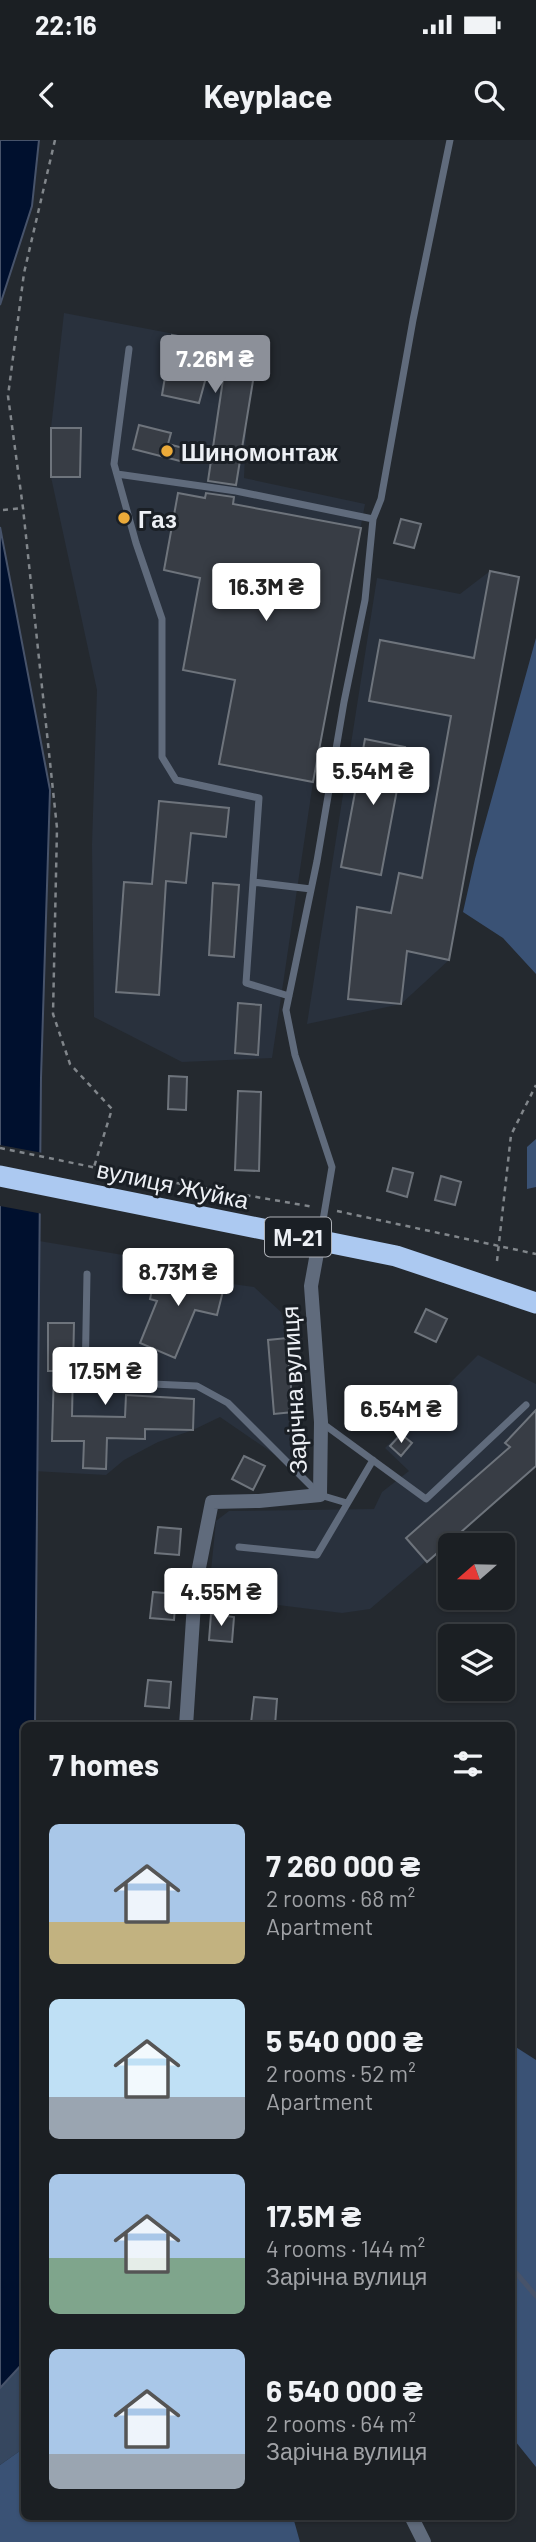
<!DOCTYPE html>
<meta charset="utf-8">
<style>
body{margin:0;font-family:Barlow,sans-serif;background:#282c30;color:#f1f3f6;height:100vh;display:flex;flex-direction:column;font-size:26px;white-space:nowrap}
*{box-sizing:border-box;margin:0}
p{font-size:23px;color:#a0a2a6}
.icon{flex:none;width:38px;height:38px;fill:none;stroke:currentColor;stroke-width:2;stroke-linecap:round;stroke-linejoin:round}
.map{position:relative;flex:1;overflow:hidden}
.details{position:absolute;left:21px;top:1582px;width:494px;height:798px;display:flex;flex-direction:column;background:#1b1f23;border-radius:10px;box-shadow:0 2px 5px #0004,0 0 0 2px #393d41}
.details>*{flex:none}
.needle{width:46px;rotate:250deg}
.controls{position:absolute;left:438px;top:1393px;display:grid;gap:14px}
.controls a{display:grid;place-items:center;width:77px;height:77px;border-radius:10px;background:#1b1f23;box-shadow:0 2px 5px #0004,0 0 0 2px #393d41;font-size:35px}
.price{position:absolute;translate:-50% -60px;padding:0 16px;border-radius:7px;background:#fff;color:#222;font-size:23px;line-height:46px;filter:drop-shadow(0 2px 4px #0008)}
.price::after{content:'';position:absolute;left:50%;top:42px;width:21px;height:16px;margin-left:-10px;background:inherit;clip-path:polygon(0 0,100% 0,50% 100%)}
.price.on{background:#8c9099;color:#fff}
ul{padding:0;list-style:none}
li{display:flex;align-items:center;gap:21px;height:175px;padding:0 28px}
li span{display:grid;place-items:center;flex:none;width:196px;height:140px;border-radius:10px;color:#555}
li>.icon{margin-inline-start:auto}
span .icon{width:84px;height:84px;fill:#fffc;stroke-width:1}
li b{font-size:30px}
h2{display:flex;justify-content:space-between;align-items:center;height:84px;padding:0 28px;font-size:30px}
.status{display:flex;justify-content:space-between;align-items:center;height:49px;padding:0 35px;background:#1b1f23;direction:ltr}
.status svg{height:19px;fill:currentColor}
header{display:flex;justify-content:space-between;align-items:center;height:91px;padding:0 28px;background:#1b1f23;font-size:32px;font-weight:700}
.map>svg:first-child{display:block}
</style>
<div class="status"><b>22:16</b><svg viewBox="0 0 49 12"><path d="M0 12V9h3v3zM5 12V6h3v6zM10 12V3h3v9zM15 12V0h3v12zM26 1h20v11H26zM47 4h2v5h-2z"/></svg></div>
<header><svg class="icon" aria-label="back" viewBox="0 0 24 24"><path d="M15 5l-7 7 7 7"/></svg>Keyplace<svg class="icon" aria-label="search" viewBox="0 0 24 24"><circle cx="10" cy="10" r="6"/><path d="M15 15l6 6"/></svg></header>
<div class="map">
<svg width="536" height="2402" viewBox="0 0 536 2402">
<rect width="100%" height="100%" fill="#24292f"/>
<path fill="#29313d" d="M64,173L258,210L247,270L244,338L365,364L313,642L272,918L182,922L94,877L92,705L97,550L51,337V288Z
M490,431L519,437L449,820L401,864L307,884L377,438L460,454Z
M39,1101L147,1119L157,1127L225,1143L254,1147L281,1172L287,1198L293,1272L308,1305L290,1325L220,1277L193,1290L158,1302L124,1320L106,1335L33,1331Z
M478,1215L536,1244V1324L515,1345L370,1469L342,1473L221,1458L210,1441L216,1381L229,1371L374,1369L382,1352L409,1331L385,1308Z"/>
<path fill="#36475f" d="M24,2222V2308L0,2325V2248Z"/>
<path fill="#3a5275" d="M536,498V834L503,798L463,772L475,719Z
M536,999V1047L527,1049V1007Z
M511,1904L536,1920V2327L511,2296Z
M24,2308V2376L293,2377L300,2402H0V2325Z"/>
<path fill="#00102e" stroke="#47536a" stroke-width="2" d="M0,0H39L32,66L0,165Z
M0,387L50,650L41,938L35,1585L24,1586V2222L0,2248Z"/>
<path fill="#24292f" d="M0,1005L43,1013V1074L0,1066Z"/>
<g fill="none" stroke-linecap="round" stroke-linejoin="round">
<path stroke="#47536a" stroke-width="5" d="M511,2127L536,2156"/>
</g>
<path fill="#383d45" stroke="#6e747c" stroke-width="2" d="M172,195L258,210L236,345L208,341L225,226L210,223L199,263L162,255Z
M139,285L171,293L168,304L187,309L184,322L133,309Z
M51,288H81L80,337H51Z
M178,353L205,358L206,353L234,357L233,364L361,388L313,642L219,624L235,540L183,530L200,438L164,430Z
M401,379L421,384L414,408L394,403Z
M490,431L519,437L449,820L407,811L401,864L348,859L357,767L391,773L399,733L422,738L451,576L369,561L380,500L474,518Z
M365,599L405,607L381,735L341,727Z
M159,661L229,668L226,697L191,693L186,743L166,741L159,855L116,852L124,742L152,744Z
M213,743L239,745L234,817L209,815Z
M238,863L261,865L258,915L235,913Z
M169,936L187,937L186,970L168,969Z
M238,951L261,952L259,1031L235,1030Z
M393,1028L413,1033L407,1057L387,1051Z
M441,1036L461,1042L455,1065L435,1060Z
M157,1127L225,1143L217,1175L195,1170L175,1218L140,1203L157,1161L150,1159Z
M426,1169L447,1179L436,1202L415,1192Z
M48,1183H74L72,1276L125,1277L126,1255L194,1259L193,1290L145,1289V1299L107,1298L106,1329L83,1328L84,1301H52L54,1231H48Z
M287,1198L293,1272L274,1274L268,1200Z
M536,1270V1326L427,1422L406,1398L510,1307L505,1303Z
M401,1294L412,1303L401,1316L390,1306Z
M244,1316L265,1326L253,1350L232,1339Z
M158,1387L181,1389L179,1415L155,1413Z
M153,1452L176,1454L174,1480L150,1478Z
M211,1474L234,1477L232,1502L209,1500Z
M148,1540L171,1542L169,1568L145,1566Z
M254,1557L277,1559L275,1585L251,1583Z"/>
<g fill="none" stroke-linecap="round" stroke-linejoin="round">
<path stroke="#81868b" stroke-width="2.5" stroke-dasharray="5 5" stroke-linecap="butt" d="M55,0L24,133L8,256L23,368L57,688L53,874L70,924L112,969L94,1027
M3,370L23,368
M0,1008L136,1036L314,1067
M337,1071L536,1114
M497,1121L511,995L536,945"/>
<path stroke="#606b7c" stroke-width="7" d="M129,209L114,324L136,403L162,479V617L176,640L259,658L253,742
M117,334L236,351L373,379L365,460L344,562L317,721L286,870L295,915L332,1027L320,1098
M373,379L381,359L413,180L450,0
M289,856L246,843L253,742L311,749
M87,1134L85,1241L197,1246L228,1263L320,1355L347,1363
M322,1283L426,1359L526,1265
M239,1407L317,1415L373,1320"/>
<path stroke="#606b7c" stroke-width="14" d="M186,1586L195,1448L212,1362L259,1361L320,1355L321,1282L311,1146L319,1102
M411,2376L424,2402"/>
<path stroke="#acc9f1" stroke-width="21" d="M0,1036L396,1116L536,1163"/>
</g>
<g fill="#ebaa39" stroke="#1a1f25" stroke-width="2.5">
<circle cx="167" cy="311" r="7"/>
<circle cx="124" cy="378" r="7"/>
</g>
<g text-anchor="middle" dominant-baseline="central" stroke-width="6" stroke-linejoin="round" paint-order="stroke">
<rect fill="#1a1f25" stroke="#aeb1b7" stroke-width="2" x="265" y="1077.5" width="66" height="39" rx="5"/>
<g font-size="23" font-weight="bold" fill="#edf0f5">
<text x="298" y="1097">М-21</text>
</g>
<g font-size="24" font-weight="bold" fill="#edf0f5" stroke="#1a1f25" text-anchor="start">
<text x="181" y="311">Шиномонтаж</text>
<text x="138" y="378">Газ</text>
</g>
<g font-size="24" fill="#edf0f5" stroke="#1a1f25">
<text transform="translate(173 1044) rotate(12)">вулиця Жуйка</text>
<text transform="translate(293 1250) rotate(-93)">Зарічна вулиця</text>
</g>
</g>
</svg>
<div class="controls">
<a><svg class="needle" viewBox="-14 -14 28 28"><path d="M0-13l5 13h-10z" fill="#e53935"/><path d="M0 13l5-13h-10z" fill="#a0a2a6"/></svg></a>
<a><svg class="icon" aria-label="layers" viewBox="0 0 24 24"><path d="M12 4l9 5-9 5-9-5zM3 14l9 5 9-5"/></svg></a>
</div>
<b class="price on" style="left:215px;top:255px">7.26M ₴</b>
<b class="price" style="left:266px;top:483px">16.3M ₴</b>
<b class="price" style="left:373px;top:667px">5.54M ₴</b>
<b class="price" style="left:178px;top:1168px">8.73M ₴</b>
<b class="price" style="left:105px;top:1267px">17.5M ₴</b>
<b class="price" style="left:401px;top:1305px">6.54M ₴</b>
<b class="price" style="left:221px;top:1488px">4.55M ₴</b>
<section class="details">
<h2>7 homes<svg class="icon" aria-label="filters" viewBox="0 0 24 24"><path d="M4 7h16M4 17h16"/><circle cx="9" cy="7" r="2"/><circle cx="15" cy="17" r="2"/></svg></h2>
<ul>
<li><span style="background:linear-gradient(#a9c7e8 70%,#c2b280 0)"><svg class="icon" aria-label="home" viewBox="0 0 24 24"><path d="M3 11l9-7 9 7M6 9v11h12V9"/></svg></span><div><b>7 260 000 ₴</b><p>2 rooms · 68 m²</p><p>Apartment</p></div></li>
<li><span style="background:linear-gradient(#bfe0f5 70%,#9aa5b1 0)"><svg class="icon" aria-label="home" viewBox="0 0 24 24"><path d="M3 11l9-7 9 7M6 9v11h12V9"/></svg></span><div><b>5 540 000 ₴</b><p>2 rooms · 52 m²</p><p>Apartment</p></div></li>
<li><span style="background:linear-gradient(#a9c7e8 60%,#7fa58c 0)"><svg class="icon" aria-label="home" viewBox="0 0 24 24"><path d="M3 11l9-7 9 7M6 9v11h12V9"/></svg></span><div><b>17.5M ₴</b><p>4 rooms · 144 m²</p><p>Зарічна вулиця</p></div></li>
<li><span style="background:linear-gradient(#a9c7e8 75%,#9aa5b1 0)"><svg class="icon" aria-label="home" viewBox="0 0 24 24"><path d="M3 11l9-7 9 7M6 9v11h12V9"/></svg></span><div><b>6 540 000 ₴</b><p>2 rooms · 64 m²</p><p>Зарічна вулиця</p></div></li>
</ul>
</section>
</div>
